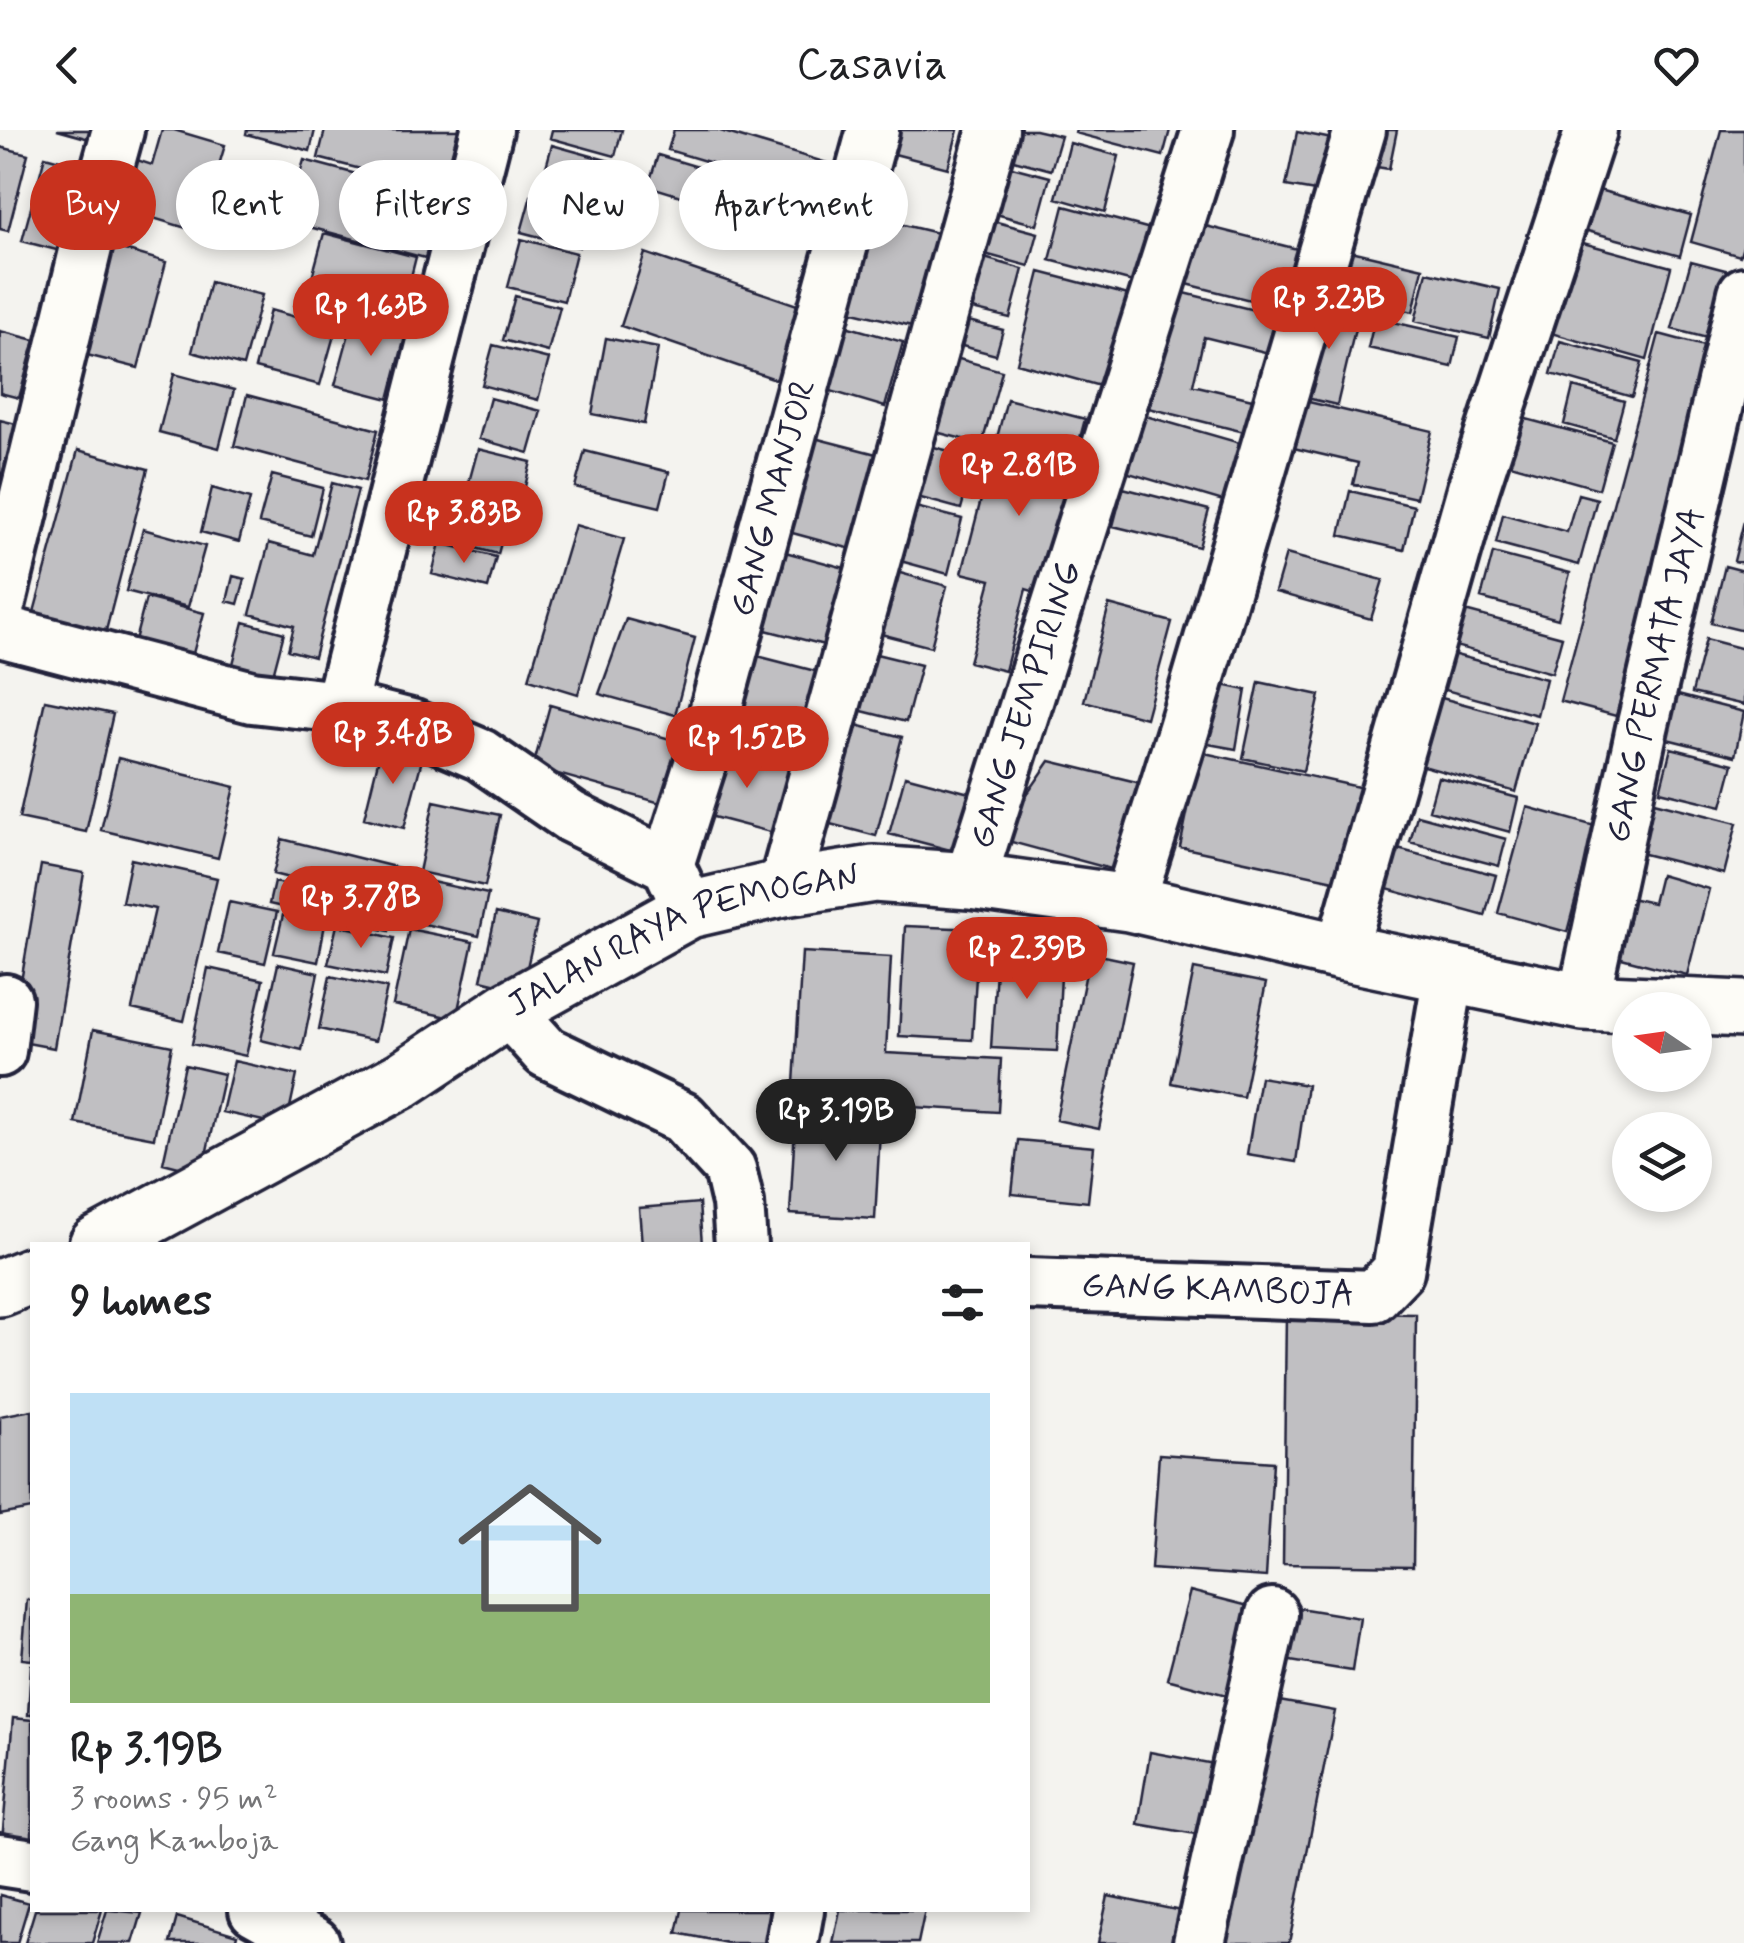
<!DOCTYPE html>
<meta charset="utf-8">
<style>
body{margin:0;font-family:Mynerve,sans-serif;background:#f6f6f6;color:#202124;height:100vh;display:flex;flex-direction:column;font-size:38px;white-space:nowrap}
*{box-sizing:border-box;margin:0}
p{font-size:32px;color:#757577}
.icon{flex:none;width:55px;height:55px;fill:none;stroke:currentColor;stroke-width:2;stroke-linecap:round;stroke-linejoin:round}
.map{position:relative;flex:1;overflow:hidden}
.drawer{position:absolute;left:30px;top:1112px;width:1000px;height:670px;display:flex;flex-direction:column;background:#fff;border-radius:0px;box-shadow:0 5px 15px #0003}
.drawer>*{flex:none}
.banner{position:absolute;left:30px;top:30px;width:1000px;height:90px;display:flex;gap:20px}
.needle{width:65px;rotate:283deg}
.fabs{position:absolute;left:1612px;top:862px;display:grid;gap:20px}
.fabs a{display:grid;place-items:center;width:100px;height:100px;border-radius:50%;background:#fff;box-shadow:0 5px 15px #0003;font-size:50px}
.price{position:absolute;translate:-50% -85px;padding:0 22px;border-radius:35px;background:#c8321e;color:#fff;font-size:32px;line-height:65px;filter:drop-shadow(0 2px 5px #0008)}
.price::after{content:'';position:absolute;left:50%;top:60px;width:30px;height:22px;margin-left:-15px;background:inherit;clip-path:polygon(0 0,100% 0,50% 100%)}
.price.active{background:#222;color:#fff}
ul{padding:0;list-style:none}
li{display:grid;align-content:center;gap:20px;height:530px;padding:0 40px}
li+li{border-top:2px solid #e0e0e0}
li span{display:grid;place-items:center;height:310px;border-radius:0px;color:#555}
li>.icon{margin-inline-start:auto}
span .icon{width:180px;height:180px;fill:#fffc;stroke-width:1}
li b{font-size:42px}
h2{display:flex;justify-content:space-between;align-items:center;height:120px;padding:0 40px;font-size:42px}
.chip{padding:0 35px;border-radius:45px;background:#fff;box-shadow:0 5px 15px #0003;font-size:35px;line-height:90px}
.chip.active{background:#c8321e;color:#fff}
header{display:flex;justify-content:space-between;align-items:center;height:130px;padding:0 40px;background:#fff;font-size:45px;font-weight:600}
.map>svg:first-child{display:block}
.building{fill:#c0bfc2;stroke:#22223b;stroke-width:2.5}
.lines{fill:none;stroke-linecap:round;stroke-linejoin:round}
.minor-casing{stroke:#22223b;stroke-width:58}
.tertiary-casing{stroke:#22223b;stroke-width:62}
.minor{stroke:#fdfcf7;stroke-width:50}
.tertiary{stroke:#fdfcf7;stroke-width:55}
.labels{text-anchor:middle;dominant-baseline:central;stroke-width:8;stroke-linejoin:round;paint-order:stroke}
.street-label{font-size:35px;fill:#22223b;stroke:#fdfcf7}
</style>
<header><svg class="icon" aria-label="back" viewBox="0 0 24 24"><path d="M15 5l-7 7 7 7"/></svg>Casavia<svg class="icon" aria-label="heart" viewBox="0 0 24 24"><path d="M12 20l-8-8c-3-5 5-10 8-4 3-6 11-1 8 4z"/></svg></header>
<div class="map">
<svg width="1744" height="1813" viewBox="0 0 1744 1813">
<rect width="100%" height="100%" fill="#f4f3ef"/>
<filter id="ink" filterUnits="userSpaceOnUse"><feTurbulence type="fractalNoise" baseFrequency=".01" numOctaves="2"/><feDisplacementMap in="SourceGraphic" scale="20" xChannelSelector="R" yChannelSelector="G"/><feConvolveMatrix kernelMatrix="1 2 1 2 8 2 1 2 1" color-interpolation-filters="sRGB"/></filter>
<g filter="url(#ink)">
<path class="building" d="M57,0H103L100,12Z
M162,0H174L225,15L199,102L107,74L122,25L152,35Z
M247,0H315L310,21L246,4Z
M325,0H458L442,60L318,28Z
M552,0H622L615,26L550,8Z
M674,0H717L844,38L834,69L668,20Z
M888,0H958L948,38L883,21Z
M1013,0H1035L1061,6L1051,40L1006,28Z
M1076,0H1170L1163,26L1075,3Z
M1364,0H1397L1389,39L1358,34Z
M1721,0H1744V113L1740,126L1691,112Z
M1297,2L1332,9L1321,62L1286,56Z
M1070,13L1119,26L1105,82L1056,68Z
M552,15L613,32L602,75L540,59Z
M0,17L28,24L8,101L0,99Z
M658,25L812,71L802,103L648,56Z
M45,26L90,38L68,123L22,111Z
M304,30L442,67L425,128L287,91Z
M1008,36L1050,47L1037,95L996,84Z
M1595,59L1691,85L1680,126L1584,100Z
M531,66L588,82L579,117L521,102Z
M1064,76L1158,101L1144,155L1050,130Z
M862,85L937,103L916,197L841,179Z
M982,88L1038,103L1029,136L974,121Z
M1190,92L1313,123L1298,182L1175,151Z
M324,103L416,127L398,198L305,173Z
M521,109L576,123L564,171L508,157Z
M1572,110L1671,137L1647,230L1547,202Z
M111,116L166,132L138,238L83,224Z
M1347,120L1423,138L1413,182L1337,165Z
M645,123L806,178L781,251L621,196Z
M981,127L1023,139L1010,188L968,178Z
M1691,131L1729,141L1711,209L1672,199Z
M1040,142L1132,166L1107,258L1017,233Z
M1427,142L1500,159L1489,208L1415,191Z
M210,152L262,165L243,236L192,222Z
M1168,159L1283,187L1273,224L1204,207L1193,255L1265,272L1256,305L1141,276Z
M515,166L560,177L548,222L503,210Z
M1320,169L1360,178L1337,275L1298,266Z
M270,180L336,198L320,255L255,238Z
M957,188L1003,200L996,225L951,213Z
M1375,188L1459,207L1452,237L1368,218Z
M353,189L406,203L389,269L335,255Z
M842,195L903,212L885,277L824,259Z
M0,201L35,210L19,268L0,263Z
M1659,204L1715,219L1616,586L1560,571Z
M606,208L658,218L644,294L592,284Z
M1560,211L1642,233L1632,267L1551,244Z
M493,215L549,229L538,270L482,255Z
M952,227L1002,241L982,314L932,301Z
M174,244L234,260L219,318L159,302Z
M1573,257L1624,271L1614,308L1564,294Z
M247,265L378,300L365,351L234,316Z
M490,268L541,281L529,323L479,309Z
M1007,269L1085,289L1039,463L1026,459L1005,541L969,532L991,450L962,443Z
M1296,269L1432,301L1416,368L1353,354L1358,333L1285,316Z
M1139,284L1240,313L1223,371L1122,341Z
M1515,286L1612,312L1599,359L1503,332Z
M0,290L16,294L0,352Z
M799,304L880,325L855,420L774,398Z
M923,314L975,328L961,379L910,365Z
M478,319L531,332L520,377L466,363Z
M78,320L148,339L102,516L30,497Z
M585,321L669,342L660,377L575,357Z
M272,345L323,358L311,406L259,393Z
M332,353L358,360L314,527L288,520L294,496L250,484L269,413L313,425Z
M212,358L250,369L239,412L201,402Z
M1123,358L1209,380L1199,417L1113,396Z
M1350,361L1414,376L1404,420L1340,405Z
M1578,364L1597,369L1579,435L1496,413L1503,384L1567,402Z
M457,368L509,383L498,424L445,410Z
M908,375L962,389L948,444L893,429Z
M1744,391V433L1734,431Z
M575,395L624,409L578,564L529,549Z
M143,399L205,416L188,477L126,461Z
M440,413L496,427L488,458L432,444Z
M774,419L852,440L832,517L754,497Z
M1493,423L1570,443L1558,489L1481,468Z
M1286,424L1383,450L1371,489L1275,462Z
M1725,436L1744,441V501L1711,493Z
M893,441L947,456L931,517L877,503Z
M233,446L245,449L238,474L227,471Z
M146,468L204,483L189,538L132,522Z
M1109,475L1172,492L1146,588L1084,571Z
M1465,481L1562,507L1552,543L1455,516Z
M626,489L695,508L675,585L599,564Z
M244,492L284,503L269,560L229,549Z
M1706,509L1744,519V575L1692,563Z
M1437,520L1546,549L1537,585L1427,555Z
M864,521L921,535L906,592L850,578Z
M742,522L819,542L805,604L730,591Z
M1208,552L1246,560L1236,619L1197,612Z
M1259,552L1320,565L1303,641L1243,628Z
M1423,563L1535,593L1516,662L1405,631Z
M1674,564L1744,582L1735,626L1663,608Z
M45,570L113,584L86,702L19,688Z
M550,575L681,612L664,674L533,637Z
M841,591L902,607L876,706L815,690Z
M382,615L423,626L404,698L364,688Z
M1671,618L1733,634L1722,676L1660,661Z
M719,619L791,636L774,703L702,684Z
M1200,622L1363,658L1343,752L1180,717Z
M118,628L235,657L218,728L101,700Z
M1050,631L1157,657L1126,743L997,708Z
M905,646L973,664L958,722L889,704Z
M1438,647L1518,668L1510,702L1429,680Z
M434,671L500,685L485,756L419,742Z
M1650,671L1737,693L1724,744L1636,722Z
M1527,677L1595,696L1567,802L1498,783Z
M1417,685L1506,709L1499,736L1410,712Z
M282,709L407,740L399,775L273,744Z
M1394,718L1496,745L1485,786L1383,758Z
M131,729L217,748L184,891L132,879L155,779L122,772Z
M41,735L84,743L54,918L11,910Z
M1660,745L1709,759L1687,845L1606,824L1621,766L1653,773Z
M418,749L488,764L479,806L410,791Z
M274,752L394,778L389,801L269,774Z
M229,772L277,782L265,833L218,823Z
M496,783L537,793L522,860L481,850Z
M283,785L325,794L318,832L274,823Z
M337,795L394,808L386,846L328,834Z
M905,796L979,799L972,910L899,906Z
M409,799L473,812L456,889L393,875Z
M802,822L891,827L886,923L1001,929L998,982L793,970Z
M997,823L1062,827L1057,921L991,918Z
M1090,823L1133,832L1099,999L1056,990Z
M278,834L318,843L302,920L261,910Z
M208,838L263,850L246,926L192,914Z
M1194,839L1266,853L1243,967L1171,953Z
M330,846L387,858L375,911L319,899Z
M93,900L172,916L154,1008L75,993Z
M234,931L297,945L286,996L222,982Z
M185,935L224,944L202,1043L163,1033Z
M1260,947L1307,955L1296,1032L1247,1024Z
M796,979L881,984L875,1089L790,1084Z
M1018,1010L1094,1017L1088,1072L1012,1064Z
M699,1073L702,1115H642L639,1078Z
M1286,1182L1416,1184L1413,1436L1283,1434Z
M32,1280V1379L0,1385V1286Z
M1159,1324L1273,1332L1266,1447L1151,1439Z
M1190,1461L1268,1481L1245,1570L1167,1549Z
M27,1470H32V1530L22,1529Z
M1287,1476L1360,1488L1352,1541L1278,1529Z
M31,1535H32V1585H28Z
M1268,1569L1335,1581L1289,1813H1220Z
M13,1588L32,1590V1725L1,1722Z
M1150,1622L1225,1636L1213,1707L1138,1694Z
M0,1765L29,1773L17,1813H0Z
M1108,1766L1186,1782L1180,1813H1098Z
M35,1780H102L92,1813H25Z
M107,1780L142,1783L133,1813H97Z
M682,1780H782L775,1813H727L677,1803Z
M840,1780H925L918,1813H833Z
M177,1787L237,1805L235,1813H170Z"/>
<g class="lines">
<g class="minor-casing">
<g id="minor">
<path d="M0,472L90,101L118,0"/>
<path d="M0,501L252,567L340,577L411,595L481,625L571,687L668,735L689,780"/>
<path d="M340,577L487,0"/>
<path id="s1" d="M668,735L705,619L873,0"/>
<path id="s2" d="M970,751L1208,0"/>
<path d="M784,758L993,0"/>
<path d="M1129,773L1184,598L1360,0"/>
<path d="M1341,822L1473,359L1591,0"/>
<path id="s3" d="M1583,872L1642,598L1744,163"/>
<path d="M508,880L546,922L683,988L730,1039L738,1073L741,1115"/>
<path d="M0,921L6,870"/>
<path id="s4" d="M1028,1154L1374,1166L1398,1141L1449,844"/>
<path d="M0,1730L32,1735"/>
<path d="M255,1780L314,1813"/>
<path d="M792,1813L798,1780"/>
<path d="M1199,1813L1272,1484"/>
</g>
</g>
<g class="tertiary-casing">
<g id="tertiary">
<path id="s5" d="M97,1115L402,950L508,880L689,780L784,758L874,744L970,751L1129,773L1341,822L1583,872L1744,879"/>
<path d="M0,1158L32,1145"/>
</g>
</g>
<use href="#minor" class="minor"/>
<use href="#tertiary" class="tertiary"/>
</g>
</g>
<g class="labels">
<g class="street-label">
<text stroke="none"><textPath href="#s1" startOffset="382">GANG MANJOR</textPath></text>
<text stroke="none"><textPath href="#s3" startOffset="335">GANG PERMATA JAYA</textPath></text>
<text stroke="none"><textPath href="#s2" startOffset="185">GANG JEMPIRING</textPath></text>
<text stroke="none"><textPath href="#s5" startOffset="665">JALAN RAYA PEMOGAN</textPath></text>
<text stroke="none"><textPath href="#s4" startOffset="190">GANG KAMBOJA</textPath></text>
</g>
</g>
</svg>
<div class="fabs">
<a><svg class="needle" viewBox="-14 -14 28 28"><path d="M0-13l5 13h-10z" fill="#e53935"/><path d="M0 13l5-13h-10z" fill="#757577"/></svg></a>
<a><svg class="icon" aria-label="layers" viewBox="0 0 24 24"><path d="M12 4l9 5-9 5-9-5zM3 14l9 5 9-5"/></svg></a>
</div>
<b class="price" style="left:1329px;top:222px">Rp 3.23B</b>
<b class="price" style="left:371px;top:229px">Rp 1.63B</b>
<b class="price" style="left:1019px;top:389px">Rp 2.81B</b>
<b class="price" style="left:464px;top:436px">Rp 3.83B</b>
<b class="price" style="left:393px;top:657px">Rp 3.48B</b>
<b class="price" style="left:747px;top:661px">Rp 1.52B</b>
<b class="price" style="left:361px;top:821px">Rp 3.78B</b>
<b class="price" style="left:1027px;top:872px">Rp 2.39B</b>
<b class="price active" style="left:836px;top:1034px">Rp 3.19B</b>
<div class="banner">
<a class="chip active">Buy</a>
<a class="chip">Rent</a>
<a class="chip">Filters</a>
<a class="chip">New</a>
<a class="chip">Apartment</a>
</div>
<section class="drawer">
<h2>9 homes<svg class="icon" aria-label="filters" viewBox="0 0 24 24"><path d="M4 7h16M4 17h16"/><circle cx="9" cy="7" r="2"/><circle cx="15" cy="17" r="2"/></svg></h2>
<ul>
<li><span style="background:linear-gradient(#bfe0f5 65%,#8fb573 0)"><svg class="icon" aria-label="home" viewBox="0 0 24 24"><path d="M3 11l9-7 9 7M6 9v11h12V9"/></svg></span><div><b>Rp 3.19B</b><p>3 rooms · 95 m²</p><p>Gang Kamboja</p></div></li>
</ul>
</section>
</div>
